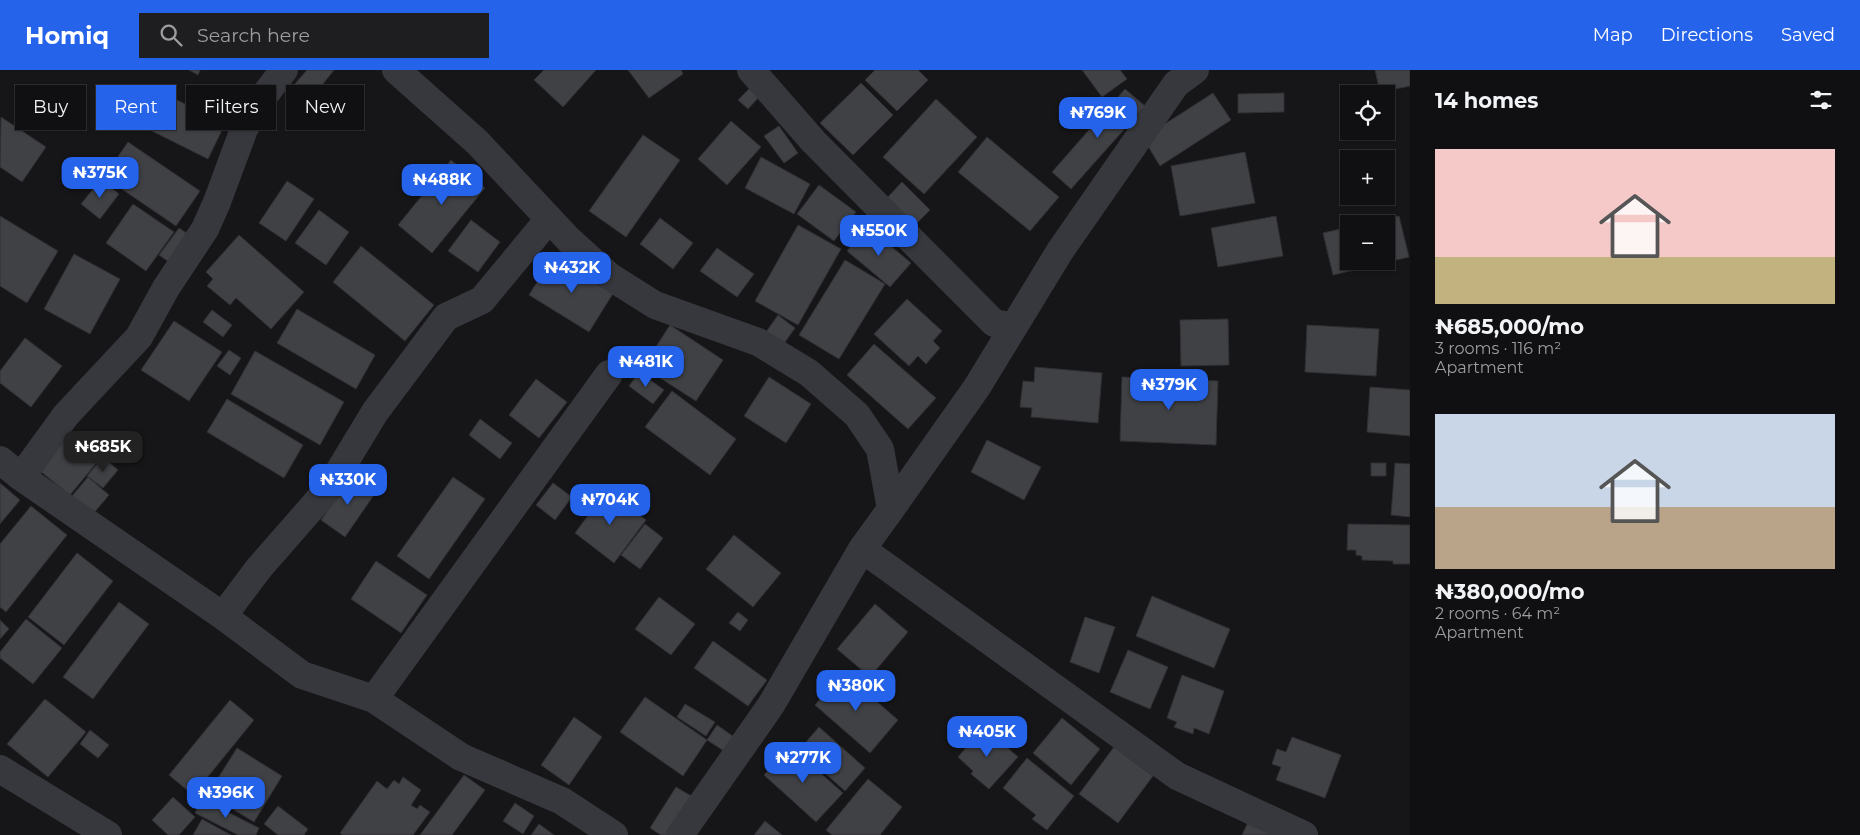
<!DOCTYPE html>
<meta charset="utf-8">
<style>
body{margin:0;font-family:Montserrat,sans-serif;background:#1e1e20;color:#f1f3f6;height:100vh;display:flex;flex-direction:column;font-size:19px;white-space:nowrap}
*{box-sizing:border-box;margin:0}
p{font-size:16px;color:#9c9d9f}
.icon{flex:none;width:28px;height:28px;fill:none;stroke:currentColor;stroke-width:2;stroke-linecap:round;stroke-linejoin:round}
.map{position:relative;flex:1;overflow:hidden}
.panel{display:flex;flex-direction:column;background:#101012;width:450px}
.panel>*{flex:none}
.top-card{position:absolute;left:15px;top:15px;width:475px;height:45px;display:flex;gap:10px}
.fabs{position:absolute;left:1340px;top:15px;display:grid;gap:10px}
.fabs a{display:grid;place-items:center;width:55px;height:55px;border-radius:0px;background:#101012;box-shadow:0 1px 4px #0004,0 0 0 1px #303032;font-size:25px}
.price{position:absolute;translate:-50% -42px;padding:0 11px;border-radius:10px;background:#2563eb;color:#fff;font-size:16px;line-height:32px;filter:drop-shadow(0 1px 2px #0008)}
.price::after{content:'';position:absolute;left:50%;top:30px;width:15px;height:11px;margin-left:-8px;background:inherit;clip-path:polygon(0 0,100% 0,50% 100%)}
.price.active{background:#222;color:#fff}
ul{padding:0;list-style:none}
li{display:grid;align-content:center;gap:10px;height:265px;padding:0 25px}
li span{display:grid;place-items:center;height:155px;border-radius:0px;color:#555}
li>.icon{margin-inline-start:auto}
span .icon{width:90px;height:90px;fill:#fffc;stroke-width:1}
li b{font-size:21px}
h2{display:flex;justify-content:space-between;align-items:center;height:60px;padding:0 25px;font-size:21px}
.pill{padding:0 18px;border-radius:0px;background:#101012;box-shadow:0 1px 4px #0004,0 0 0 1px #303032;font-size:18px;line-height:45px}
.pill.active{background:#2563eb;color:#fff}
header{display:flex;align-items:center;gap:30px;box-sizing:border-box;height:70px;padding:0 25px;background:#2563eb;color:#fff}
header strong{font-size:24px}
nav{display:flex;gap:28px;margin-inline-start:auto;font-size:18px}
.search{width:350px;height:45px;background:#1e1e20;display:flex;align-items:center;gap:12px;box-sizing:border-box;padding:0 18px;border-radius:0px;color:#9c9d9f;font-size:19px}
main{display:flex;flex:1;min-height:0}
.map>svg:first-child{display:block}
.building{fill:#404145;stroke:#303034}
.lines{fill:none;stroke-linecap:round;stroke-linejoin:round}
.minor{stroke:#37383d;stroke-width:28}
</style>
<header>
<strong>Homiq</strong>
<div class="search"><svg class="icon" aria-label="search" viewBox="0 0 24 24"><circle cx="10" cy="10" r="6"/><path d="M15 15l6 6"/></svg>Search here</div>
<nav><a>Map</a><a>Directions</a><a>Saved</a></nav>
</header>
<main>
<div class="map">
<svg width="1410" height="765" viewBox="0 0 1410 765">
<rect width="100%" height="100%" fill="#161618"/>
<path class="building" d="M189,0H200L198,5Z
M307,0H334L311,29L294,15Z
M544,0H596L563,37L534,10Z
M628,0H681L683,4L649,28Z
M875,0H918L928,10L897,41L865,10Z
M1082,0H1120L1127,9L1102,27Z
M1375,0H1410V16L1380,22Z
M861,13L893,45L853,85L820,53Z
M750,18L759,27L748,39L738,30Z
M155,19L225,54L208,89L138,54Z
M1125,19L1145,36L1071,119L1052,102Z
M1213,23L1231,50L1160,96L1143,68Z
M1284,23V42L1238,43V24Z
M936,29L977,67L924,124L883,87Z
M1,47L46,77L22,112L0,97Z
M731,51L761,77L727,115L698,89Z
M779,56L798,83L784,93L764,66Z
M643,65L680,90L626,167L589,141Z
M987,67L1059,127L1030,161L958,102Z
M128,72L200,121L176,156L104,107Z
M1245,82L1255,133L1180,146L1171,96Z
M761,87L810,114L794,144L745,118Z
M451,90L485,118L432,183L398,155Z
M101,109L119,124L100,149L81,134Z
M287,111L314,129L286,171L259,153Z
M902,112L930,140L914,156L886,129Z
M819,115L856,142L834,171L797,144Z
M133,134L174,162L146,201L106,173Z
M319,140L349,162L326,195L295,173Z
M0,146L58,181L27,233L0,216Z
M1276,146L1283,186L1218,197L1211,158Z
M1399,146L1409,187L1333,205L1323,163L1349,157V191H1386V154H1364Z
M660,148L693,173L673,199L640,174Z
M471,150L500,172L478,202L448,181Z
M798,155L841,179L798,255L755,231Z
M867,156L911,193L890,217L847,181Z
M179,158L191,166L172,194L159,185Z
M239,165L304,222L271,259L236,228L230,235L207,216L213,209L206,202Z
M361,176L434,235L405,271L333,212Z
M717,178L754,204L737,227L700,201Z
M74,184L120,209L90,264L44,239Z
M554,185L614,222L589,262L529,225Z
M845,190L885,214L839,289L799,265Z
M907,229L942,261L933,271L940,278L926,294L918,286L909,296L874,264Z
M297,239L375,285L356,319L277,273Z
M212,240L232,255L223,267L203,252Z
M778,245L795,258L783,275L766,262Z
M1228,249L1229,295L1181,296L1180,250Z
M174,251L222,282L189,331L141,300Z
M670,255L723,290L696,331L643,297Z
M1307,255L1379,259L1376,306L1305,302Z
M25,268L62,296L31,337L0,313V301Z
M874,274L936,328L908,359L847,305Z
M229,280L241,288L230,305L217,296Z
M255,281L344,332L320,375L231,324Z
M1035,297L1102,303L1098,353L1031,347L1032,338L1020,337L1023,311L1034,312Z
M639,302L664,320L653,334L629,316Z
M769,307L811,334L786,373L744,346Z
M1122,307L1218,311L1216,375L1120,371Z
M536,309L567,332L539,368L509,345Z
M1370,317L1410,320V366L1367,362Z
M672,321L736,369L710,405L645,357Z
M227,329L303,375L284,408L207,362Z
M480,349L512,373L500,389L469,365Z
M67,367L98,391L70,425L40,401Z
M987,370L1041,397L1024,430L971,402Z
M103,387L118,400L103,418L87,406Z
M1371,393H1386V406H1371Z
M1395,393L1410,394V447L1391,445Z
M352,406L376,422L345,467L321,450Z
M88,407L109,425L93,444L72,426Z
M453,407L485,429L429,509L397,486Z
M0,413L20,430L0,454Z
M553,413L572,427L555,450L536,435Z
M607,420L646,450L614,493L575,463Z
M31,436L67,465L6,542L0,537V474Z
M645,454L663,468L640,499L621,485Z
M1348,454L1410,455V494H1393V491L1362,490V486L1356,485V480H1347Z
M734,465L781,503L753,537L706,499Z
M77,483L113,511L64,575L28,547Z
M376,491L427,525L401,563L351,529Z
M1152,526L1230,559L1214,598L1136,566Z
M659,527L695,554L671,585L635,559Z
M119,532L149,554L93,629L63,607Z
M875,534L908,562L870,607L837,579Z
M738,542L748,550L740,561L729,553Z
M1085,547L1115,557L1099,603L1070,592Z
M26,549L62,578L33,614L0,588V582Z
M0,550L9,559L0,569Z
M713,571L767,610L748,636L694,598Z
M1128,580L1168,597L1150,639L1110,622Z
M843,602L898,650L870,683L815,635Z
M1182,605L1224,621L1209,664L1194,658L1193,664L1174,657L1177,652L1167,648Z
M645,627L707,670L683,706L620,662Z
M45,629L86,662L48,707L7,674Z
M230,630L254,650L193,725L169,705Z
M685,634L715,652L706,666L677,647Z
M574,647L602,667L569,715L541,695Z
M1062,648L1100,679L1071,715L1033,683Z
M717,655L737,669L727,683L707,670Z
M819,657L865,698L845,721L799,680Z
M984,657L1018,687L989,719L971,704L973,701L958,687Z
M90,660L109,675L98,688L80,674Z
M1292,667L1341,685L1325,728L1276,710L1281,697L1272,694L1277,679L1286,682Z
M790,676L843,723L816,752L764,705Z
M1114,677L1153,706L1118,753L1079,724Z
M237,678L282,706L254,752L208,724Z
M1027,688L1074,726L1047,760L1032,749L1036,745L1003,718Z
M464,705L485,720L452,765H420Z
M403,707L421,720L411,735L417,739L420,735L430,742L413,765H343L340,763L377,711L387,719L394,710L399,714Z
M868,709L902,737L880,765H832L826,760Z
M676,717L698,730L676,765H661L650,758Z
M173,727L195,747L179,765H168L152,750Z
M202,729L259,758L256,765H238L195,743Z
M515,733L534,746L523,764L503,751Z
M278,736L308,759L304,765H278L264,754Z
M202,749L231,765H193Z
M1249,750L1277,765H1242Z
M765,751L782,765H754Z
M539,754L554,765H531Z"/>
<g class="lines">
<path class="minor" d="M396,0L477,72L569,170L609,206L655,235L758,272L809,303L857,345L880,379L891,439L862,479L771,635L680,765
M751,0L814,72L994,253L1013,257
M549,149L482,230L446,247L375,342L329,418L259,498L223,546L302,605L374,629L461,687L562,731L614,765
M0,390L21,407L223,546
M21,407L66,345L139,267L166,218L205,159L217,132L244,59L260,31L284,0
M891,439L977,317L1060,181L1176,14L1195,0
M862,479L1177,706L1304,765
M374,629L609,304
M0,699L108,765"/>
</g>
</svg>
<div class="fabs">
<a><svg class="icon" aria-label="locate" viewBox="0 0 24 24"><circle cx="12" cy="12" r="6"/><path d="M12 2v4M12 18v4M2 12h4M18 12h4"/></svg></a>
<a>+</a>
<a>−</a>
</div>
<b class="price" style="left:1098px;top:69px">₦769K</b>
<b class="price" style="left:100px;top:129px">₦375K</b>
<b class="price" style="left:442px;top:136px">₦488K</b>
<b class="price" style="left:879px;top:187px">₦550K</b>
<b class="price" style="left:572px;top:224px">₦432K</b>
<b class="price" style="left:646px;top:318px">₦481K</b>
<b class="price" style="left:1169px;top:341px">₦379K</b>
<b class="price active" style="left:103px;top:403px">₦685K</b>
<b class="price" style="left:348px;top:436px">₦330K</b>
<b class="price" style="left:610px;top:456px">₦704K</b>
<b class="price" style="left:856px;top:642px">₦380K</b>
<b class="price" style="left:987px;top:688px">₦405K</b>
<b class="price" style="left:803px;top:714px">₦277K</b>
<b class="price" style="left:226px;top:749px">₦396K</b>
<div class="top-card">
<a class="pill">Buy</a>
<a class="pill active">Rent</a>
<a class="pill">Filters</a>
<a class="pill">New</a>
</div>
</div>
<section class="panel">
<h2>14 homes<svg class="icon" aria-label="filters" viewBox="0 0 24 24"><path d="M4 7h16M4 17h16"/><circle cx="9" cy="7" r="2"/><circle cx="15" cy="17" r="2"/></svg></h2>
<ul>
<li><span style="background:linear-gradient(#f6c9c9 70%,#c2b280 0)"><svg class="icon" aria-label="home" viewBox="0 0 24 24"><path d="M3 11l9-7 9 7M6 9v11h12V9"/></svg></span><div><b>₦685,000/mo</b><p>3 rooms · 116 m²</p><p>Apartment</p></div></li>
<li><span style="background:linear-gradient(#c9d6e8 60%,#b9a48a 0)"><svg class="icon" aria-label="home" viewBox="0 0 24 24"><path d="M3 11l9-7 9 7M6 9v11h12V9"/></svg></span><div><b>₦380,000/mo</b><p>2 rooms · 64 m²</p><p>Apartment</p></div></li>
</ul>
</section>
</main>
